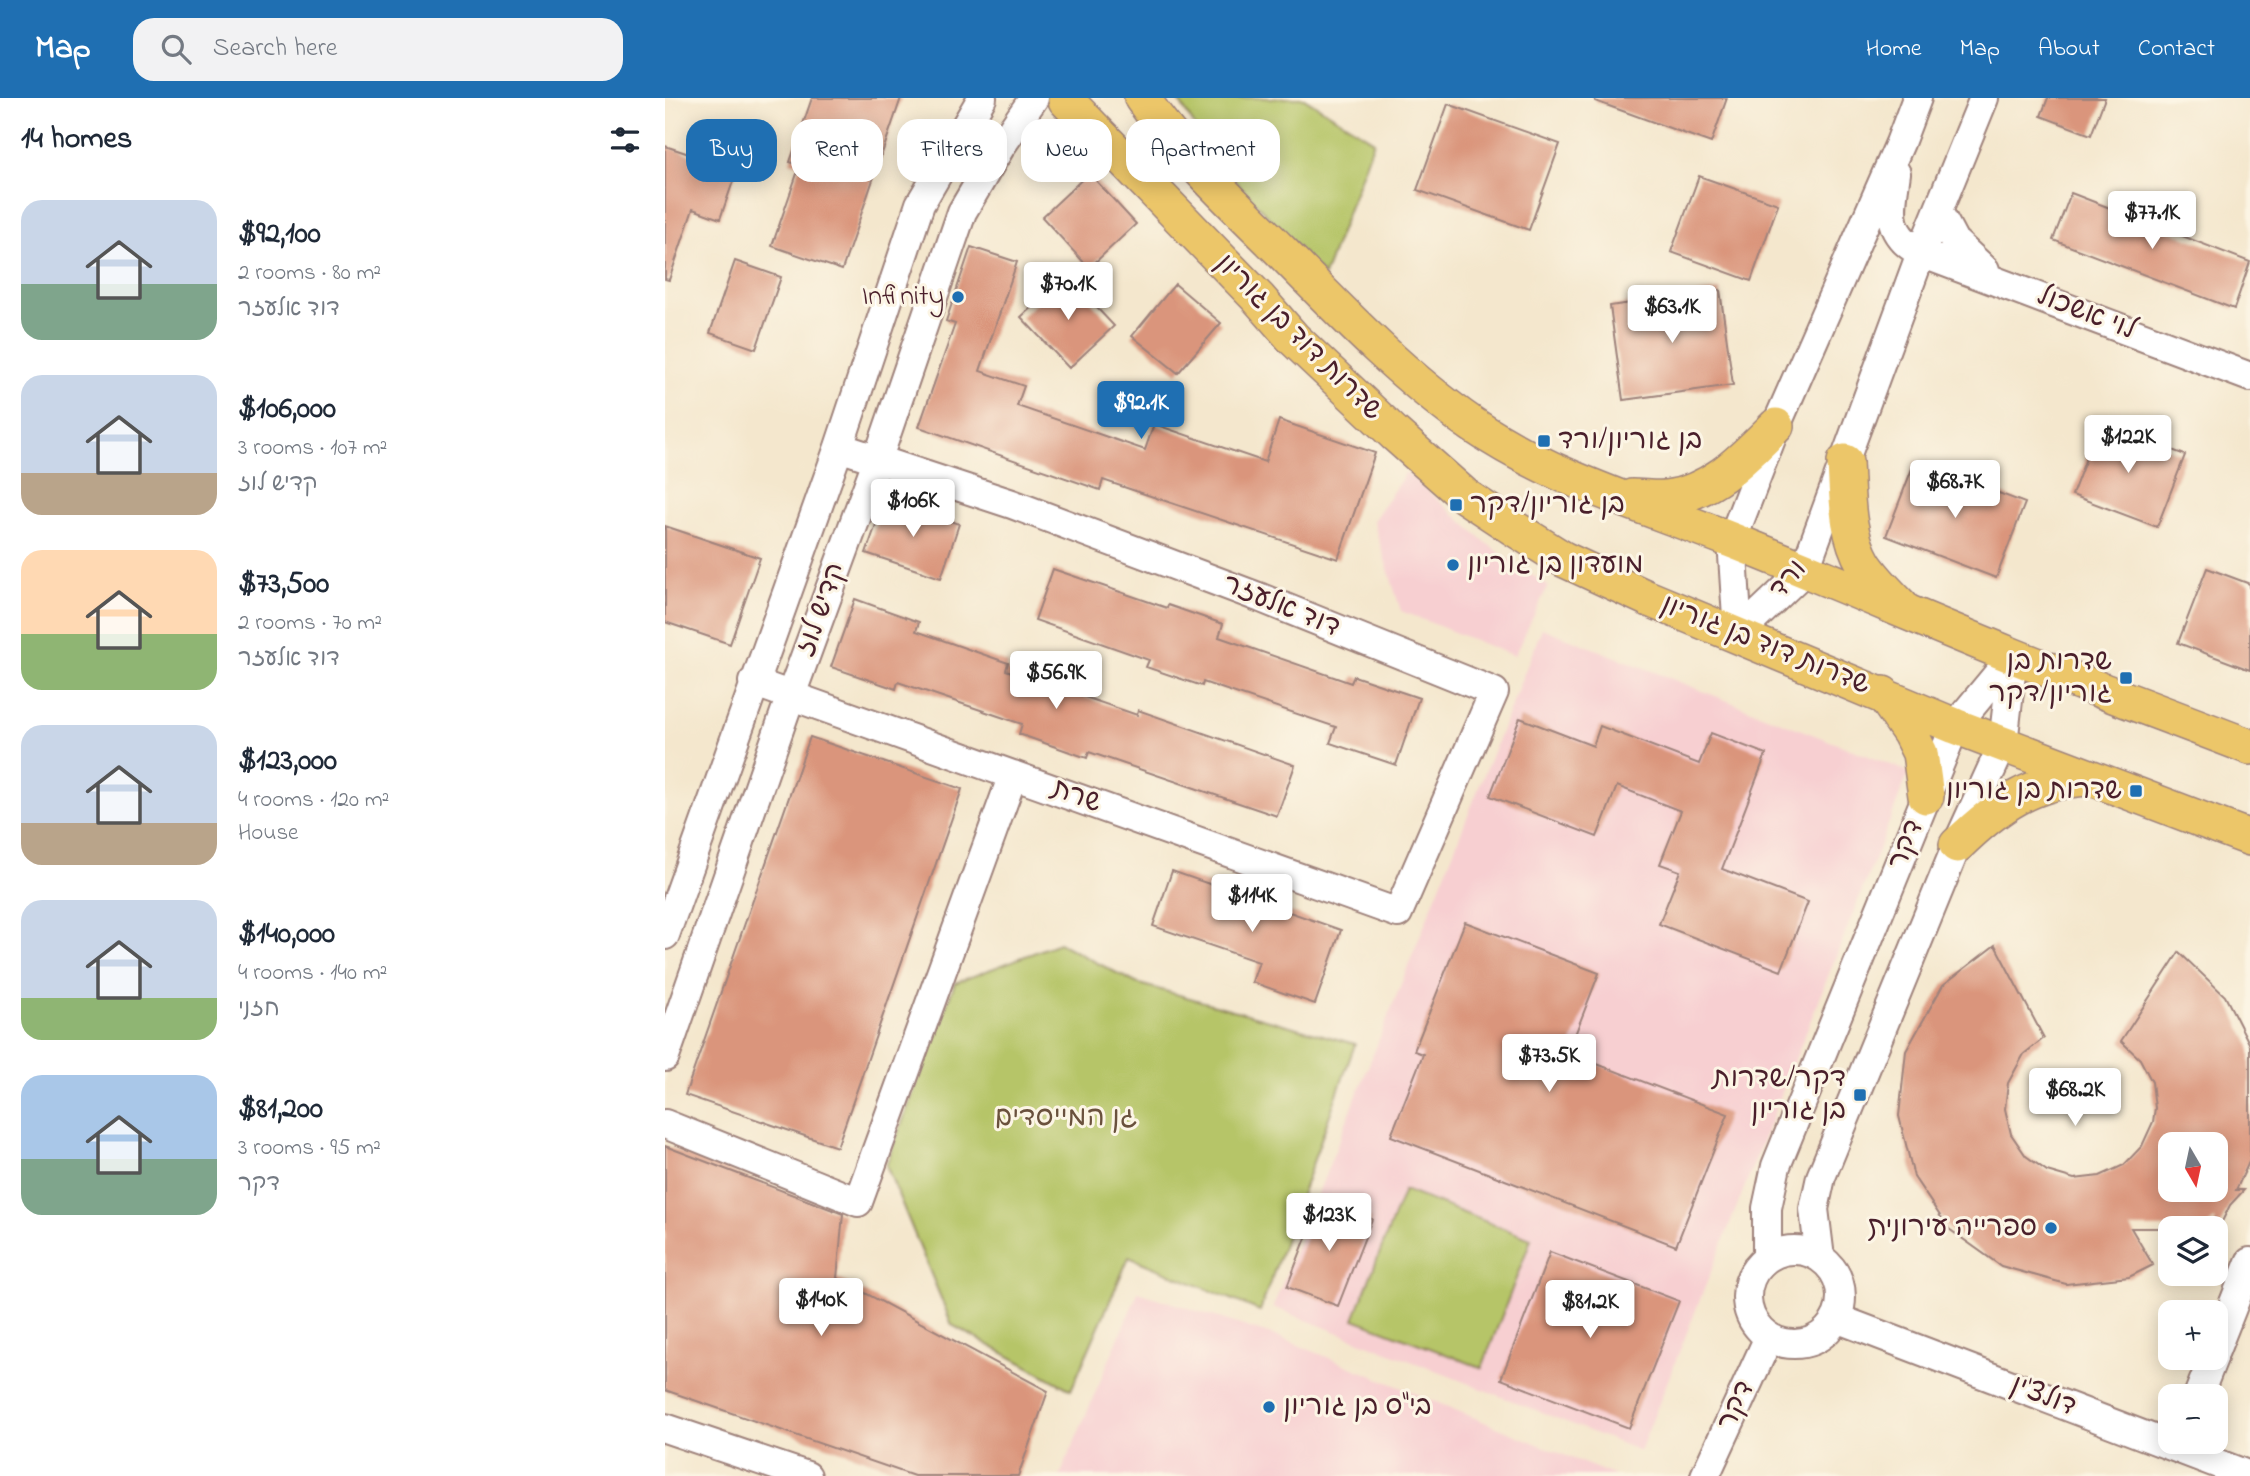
<!DOCTYPE html>
<meta charset="utf-8">
<style>
body{margin:0;font-family:"Indie Flower","Playpen Sans Hebrew",sans-serif;background:#f2f2f3;color:#1f2937;height:100vh;display:flex;flex-direction:column;font-size:26px;white-space:nowrap}
*{box-sizing:border-box;margin:0}
p{font-size:23px;color:#747a83}
.icon{flex:none;width:38px;height:38px;fill:none;stroke:currentColor;stroke-width:2;stroke-linecap:round;stroke-linejoin:round}
.map{position:relative;flex:1;overflow:hidden}
.side{display:flex;flex-direction:column;background:#fff;width:665px}
.side>*{flex:none}
.guide{position:absolute;left:21px;top:21px;width:665px;height:63px;display:flex;gap:14px}
.needle{width:46px;rotate:171deg}
.tools{position:absolute;left:1493px;top:1034px;display:grid;gap:14px}
.tools a{display:grid;place-items:center;width:70px;height:70px;border-radius:14px;background:#fff;box-shadow:0 4px 18px #0003;font-size:35px}
.price{position:absolute;translate:-50% -60px;padding:0 16px;border-radius:7px;background:#fff;color:#222;font-size:23px;line-height:46px;filter:drop-shadow(0 2px 4px #0008)}
.price::after{content:'';position:absolute;left:50%;top:42px;width:21px;height:16px;margin-left:-10px;background:inherit;clip-path:polygon(0 0,100% 0,50% 100%)}
.price.current{background:#1f6fb2;color:#fff}
ul{padding:0;list-style:none}
li{display:flex;align-items:center;gap:21px;height:175px;padding:0 21px}
li span{display:grid;place-items:center;flex:none;width:196px;height:140px;border-radius:21px;color:#555}
li>.icon{margin-inline-start:auto}
span .icon{width:84px;height:84px;fill:#fffc;stroke-width:1}
li b{font-size:30px}
h2{display:flex;justify-content:space-between;align-items:center;height:84px;padding:0 21px;font-size:30px}
.chip{padding:0 24px;border-radius:21px;background:#fff;box-shadow:0 4px 18px #0003;font-size:24px;line-height:63px}
.chip.current{background:#1f6fb2;color:#fff}
header{display:flex;align-items:center;gap:42px;box-sizing:border-box;height:98px;padding:0 35px;background:#1f6fb2;color:#fff}
header strong{font-size:33px}
nav{display:flex;gap:38px;margin-inline-start:auto;font-size:24px}
.search{width:490px;height:63px;background:#f2f2f3;display:flex;align-items:center;gap:18px;box-sizing:border-box;padding:0 24px;border-radius:21px;color:#747a83;font-size:26px}
main{display:flex;flex:1;min-height:0}
.map>svg:first-child{display:block}
.built{fill:#f7cfd1}
.green{fill:#b6c568;stroke:#80724a;stroke-width:2}
.building{fill:#da957b;fill-rule:evenodd}
.lines{fill:none;stroke-linecap:round;stroke-linejoin:round}
.minor-casing{stroke:#9f837c;stroke-width:32}
.major-casing{stroke:#9f837c;stroke-width:38}
.minor{stroke:#fff;stroke-width:28}
.major{stroke:#ecc669;stroke-width:35}
.poi-dot{fill:#1f6fb2;stroke:#fcf5e5;stroke-width:2.5}
.labels{text-anchor:middle;dominant-baseline:central;stroke-width:6;stroke-linejoin:round;paint-order:stroke}
.poi-label{font-size:28px;fill:#4a1f2b;stroke:#fcf5e5;text-anchor:end}
.street-label{font-size:28px;fill:#4a1f2b;stroke:#fcf5e5}
.park-label{font-size:28px;fill:#6a513d;stroke:#fcf5e5}
</style>
<header>
<strong>Map</strong>
<div class="search"><svg class="icon" aria-label="search" viewBox="0 0 24 24"><circle cx="10" cy="10" r="6"/><path d="M15 15l6 6"/></svg>Search here</div>
<nav><a>Home</a><a>Map</a><a>About</a><a>Contact</a></nav>
</header>
<main>
<section class="side">
<h2>14 homes<svg class="icon" aria-label="filters" viewBox="0 0 24 24"><path d="M4 7h16M4 17h16"/><circle cx="9" cy="7" r="2"/><circle cx="15" cy="17" r="2"/></svg></h2>
<ul>
<li><span style="background:linear-gradient(#c9d6e8 60%,#7fa58c 0)"><svg class="icon" aria-label="home" viewBox="0 0 24 24"><path d="M3 11l9-7 9 7M6 9v11h12V9"/></svg></span><div><b>$92,100</b><p>2 rooms · 80 m²</p><p>דוד אלעזר</p></div></li>
<li><span style="background:linear-gradient(#c9d6e8 70%,#b9a48a 0)"><svg class="icon" aria-label="home" viewBox="0 0 24 24"><path d="M3 11l9-7 9 7M6 9v11h12V9"/></svg></span><div><b>$106,000</b><p>3 rooms · 107 m²</p><p>קדיש לוז</p></div></li>
<li><span style="background:linear-gradient(#ffd9b3 60%,#8fb573 0)"><svg class="icon" aria-label="home" viewBox="0 0 24 24"><path d="M3 11l9-7 9 7M6 9v11h12V9"/></svg></span><div><b>$73,500</b><p>2 rooms · 70 m²</p><p>דוד אלעזר</p></div></li>
<li><span style="background:linear-gradient(#c9d6e8 70%,#b9a48a 0)"><svg class="icon" aria-label="home" viewBox="0 0 24 24"><path d="M3 11l9-7 9 7M6 9v11h12V9"/></svg></span><div><b>$123,000</b><p>4 rooms · 120 m²</p><p>House</p></div></li>
<li><span style="background:linear-gradient(#c9d6e8 70%,#8fb573 0)"><svg class="icon" aria-label="home" viewBox="0 0 24 24"><path d="M3 11l9-7 9 7M6 9v11h12V9"/></svg></span><div><b>$140,000</b><p>4 rooms · 140 m²</p><p>חזני</p></div></li>
<li><span style="background:linear-gradient(#a9c7e8 60%,#7fa58c 0)"><svg class="icon" aria-label="home" viewBox="0 0 24 24"><path d="M3 11l9-7 9 7M6 9v11h12V9"/></svg></span><div><b>$81,200</b><p>3 rooms · 95 m²</p><p>דקר</p></div></li>
</ul>
</section>
<div class="map">
<svg width="1585" height="1378" viewBox="0 0 1585 1378">
<rect width="100%" height="100%" fill="#fcf5e5"/>
<filter id="ink" filterUnits="userSpaceOnUse"><feTurbulence type="fractalNoise" baseFrequency=".0143" numOctaves="2"/><feDisplacementMap in="SourceGraphic" scale="14" xChannelSelector="R" yChannelSelector="G"/><feConvolveMatrix kernelMatrix="1 2 1 2 8 2 1 2 1" color-interpolation-filters="sRGB"/></filter>
<filter id="wash" filterUnits="userSpaceOnUse"><feTurbulence type="fractalNoise" baseFrequency=".00686" numOctaves="4" result="noise"/><feDisplacementMap in="SourceGraphic" scale="28" xChannelSelector="R" yChannelSelector="G"/><feGaussianBlur stdDeviation="1.57" result="paint"/><feColorMatrix in="noise" values="0 0 0 0 0 0 0 0 0 0 0 0 0 0 0 0 0 1.4 0 .05"/><feComposite in="paint" operator="in"/></filter>
<g filter="url(#wash)">
<rect width="100%" height="100%" fill="#f4e7cd"/>
<path class="built" d="M741,374L824,447L883,488L849,558L736,513L708,423Z
M877,530L1244,674L975,1353L608,1209Z
M473,1194L616,1240L950,1378H395Z"/>
<path class="green" d="M512,0H639L709,43L659,178L554,66Z
M394,845L471,885L690,946L595,1213L464,1159L406,1292L287,1227L221,1067L290,885Z
M739,1092L866,1141L817,1270L689,1221Z"/>
<g id="blocks">
<path class="building" d="M147,0H236L177,172L107,148L135,67L125,64Z
M930,0H1062L1046,45L930,3Z
M1383,0H1440L1426,37L1376,18Z
M783,6L895,46L864,132L752,92Z
M0,48L72,72L55,121L28,111L4,182L0,181Z
M424,75L471,126L424,170L377,119Z
M1034,78L1113,106L1086,183L1006,154Z
M1406,95L1585,164L1569,211L1388,142Z
M306,149L352,164L315,273L359,288L352,308L480,352L489,326L600,364L614,322L710,355L673,461L438,382L435,392L254,329L290,226L281,223Z
M70,163L116,179L91,251L45,235Z
M401,177L449,228L404,270L356,219Z
M510,186L556,225L513,275L467,238Z
M1055,192L1068,287L958,302L945,208Z
M1435,324L1520,357L1492,429L1407,397Z
M1250,363L1360,405L1331,480L1221,438Z
M220,401L294,426L276,480L201,455Z
M0,428L95,460L65,546L0,524Z
M1542,470L1585,486V572L1513,545Z
M388,471L502,510L503,507L558,526L554,539L686,585L689,578L754,600L731,667L665,645L671,629L538,584L537,588L481,569L484,562L370,522Z
M190,501L254,524L251,533L343,565L341,572L472,617L473,612L630,667L612,718L424,654L422,660L354,636L357,626L233,584L231,591L166,569Z
M855,620L928,648L935,628L1034,666L1046,635L1101,656L1057,771L1143,804L1116,873L994,826L1015,773L995,766L1016,713L952,688L932,739L825,698Z
M145,639L297,691L172,1049L20,997Z
M507,773L676,832L650,906L587,884L594,864L488,828Z
M800,824L934,875L903,955L1063,1016L1011,1148L726,1038L758,956L749,953Z
M1330,847L1379,940L1359,956L1343,985L1340,1011L1346,1036L1361,1058L1382,1073L1409,1081L1435,1078L1459,1067L1477,1048L1488,1024L1490,1010L1487,984L1475,961L1456,943L1514,854L1560,898L1585,947V1062L1571,1092H1579L1565,1107L1550,1138V1121L1542,1130H1466L1488,1167L1464,1179L1401,1186L1336,1168L1284,1131L1249,1079L1234,1018L1241,953L1278,887ZM1505,1046H1550V1092H1505Z
M0,1048L178,1116L172,1180L383,1293L353,1378H249L0,1292Z
M656,1101L707,1121L673,1208L622,1189Z
M885,1154L1014,1203L964,1330L836,1281Z"/>
</g>
</g>
<g filter="url(#ink)">
<use href="#blocks" fill-opacity="0" stroke="#9f837c" stroke-width="2"/>
<g class="lines">
<g class="minor-casing">
<path id="minor" d="M1231,75C1226,112 1219,135 1256,155L1585,279
M1273,113L1289,143L1320,172
M1073,536L1139,473L1256,155L1319,0
M1073,536L1067,442L1111,328L1235,45L1252,0
M88,584L733,815L829,594L596,500L347,406L174,349
M0,837L174,349L255,106L317,0
M0,959L126,597L212,363L297,114L336,48L369,0
M0,1026L193,1104L348,677
M1082 1199a47 47 0 1 1 94 0a47 47 0 1 1-94 0Z
M1102,1160V1110L1111,1068L1290,628L1348,558
M1155,1160L1149,1111L1156,1079L1292,747L1338,646L1348,558
M1171,1220L1585,1378
M1550,1253L1585,1164
M1533,1298L1548,1260
M0,1330L142,1378
M1040,1378L1104,1239"/>
</g>
<g class="major-casing">
<path id="major" d="M477,0C515,56 566,103 614,151C674,212 738,279 808,327C887,381 979,407 1066,442C1160,479 1252,519 1346,557C1425,589 1505,618 1585,649
M401,2L594,201L628,240L730,336L800,398L847,429L898,461L982,500L1290,628L1585,740
M1180,364C1182,399 1181,435 1199,466C1209,481 1223,495 1236,508
M967,399C978,399 990,401 1001,400C1047,395 1080,359 1111,328
M1218,596L1245,635L1255,655L1261,698
M1292,747C1333,707 1368,682 1426,680"/>
</g>
<use href="#minor" class="minor"/>
<use href="#major" class="major"/>
</g>
</g>
<g class="poi-dot">
<circle cx="293" cy="199" r="7"/>
<rect x="872" y="336" width="14" height="14" rx="3.5"/>
<rect x="784" y="400" width="14" height="14" rx="3.5"/>
<circle cx="788" cy="467" r="7"/>
<rect x="1454" y="573" width="14" height="14" rx="3.5"/>
<rect x="1464" y="686" width="14" height="14" rx="3.5"/>
<rect x="1188" y="990" width="14" height="14" rx="3.5"/>
<circle cx="1386" cy="1130" r="7"/>
<circle cx="604" cy="1309" r="7"/>
</g>
<g class="labels">
<g class="poi-label">
<text x="279" y="199">Infinity</text>
<text x="893" y="343" text-anchor="start">בן גוריון/ורד</text>
<text x="805" y="407" text-anchor="start">בן גוריון/דקר</text>
<text x="802" y="467" text-anchor="start">מועדון בן גוריון</text>
<text x="1447" y="564">שדרות בן<tspan x="1447" dy="32">גוריון/דקר</tspan></text>
<text x="1457" y="693">שדרות בן גוריון</text>
<text x="1181" y="981">דקר/שדרות<tspan x="1181" dy="32">בן גוריון</tspan></text>
<text x="1372" y="1130">ספרייה עירונית</text>
<text x="618" y="1309" text-anchor="start">בי"ס בן גוריון</text>
</g>
<g class="street-label">
<text transform="translate(1421 216) rotate(21)">לוי אשכול</text>
<text transform="translate(633 240) rotate(45)">שדרות דוד בן גוריון</text>
<text transform="translate(1124 482) rotate(-50)">ורד</text>
<text transform="translate(616 509) rotate(22)">דוד אלעזר</text>
<text transform="translate(157 512) rotate(-70)">קדיש לוז</text>
<text transform="translate(1100 548) rotate(22)">שדרות דוד בן גוריון</text>
<text transform="translate(411 699) rotate(20)">שרת</text>
<text transform="translate(1242 747) rotate(-68)">דקר</text>
<text transform="translate(1378 1299) rotate(21)">דולצ'ין</text>
<text transform="translate(1072 1308) rotate(-65)">דקר</text>
</g>
<g class="park-label">
<text x="401" y="1020">גן המייסדים</text>
</g>
</g>
</svg>
<div class="tools">
<a><svg class="needle" viewBox="-14 -14 28 28"><path d="M0-13l5 13h-10z" fill="#e53935"/><path d="M0 13l5-13h-10z" fill="#747a83"/></svg></a>
<a><svg class="icon" aria-label="layers" viewBox="0 0 24 24"><path d="M12 4l9 5-9 5-9-5zM3 14l9 5 9-5"/></svg></a>
<a>+</a>
<a>−</a>
</div>
<b class="price" style="left:1487px;top:153px">$77.1K</b>
<b class="price" style="left:403px;top:224px">$70.1K</b>
<b class="price" style="left:1007px;top:247px">$63.1K</b>
<b class="price current" style="left:476px;top:343px">$92.1K</b>
<b class="price" style="left:1463px;top:377px">$122K</b>
<b class="price" style="left:1290px;top:422px">$68.7K</b>
<b class="price" style="left:248px;top:441px">$106K</b>
<b class="price" style="left:391px;top:613px">$56.9K</b>
<b class="price" style="left:587px;top:836px">$114K</b>
<b class="price" style="left:884px;top:996px">$73.5K</b>
<b class="price" style="left:1410px;top:1030px">$68.2K</b>
<b class="price" style="left:664px;top:1155px">$123K</b>
<b class="price" style="left:156px;top:1240px">$140K</b>
<b class="price" style="left:925px;top:1242px">$81.2K</b>
<div class="guide">
<a class="chip current">Buy</a>
<a class="chip">Rent</a>
<a class="chip">Filters</a>
<a class="chip">New</a>
<a class="chip">Apartment</a>
</div>
</div>
</main>
